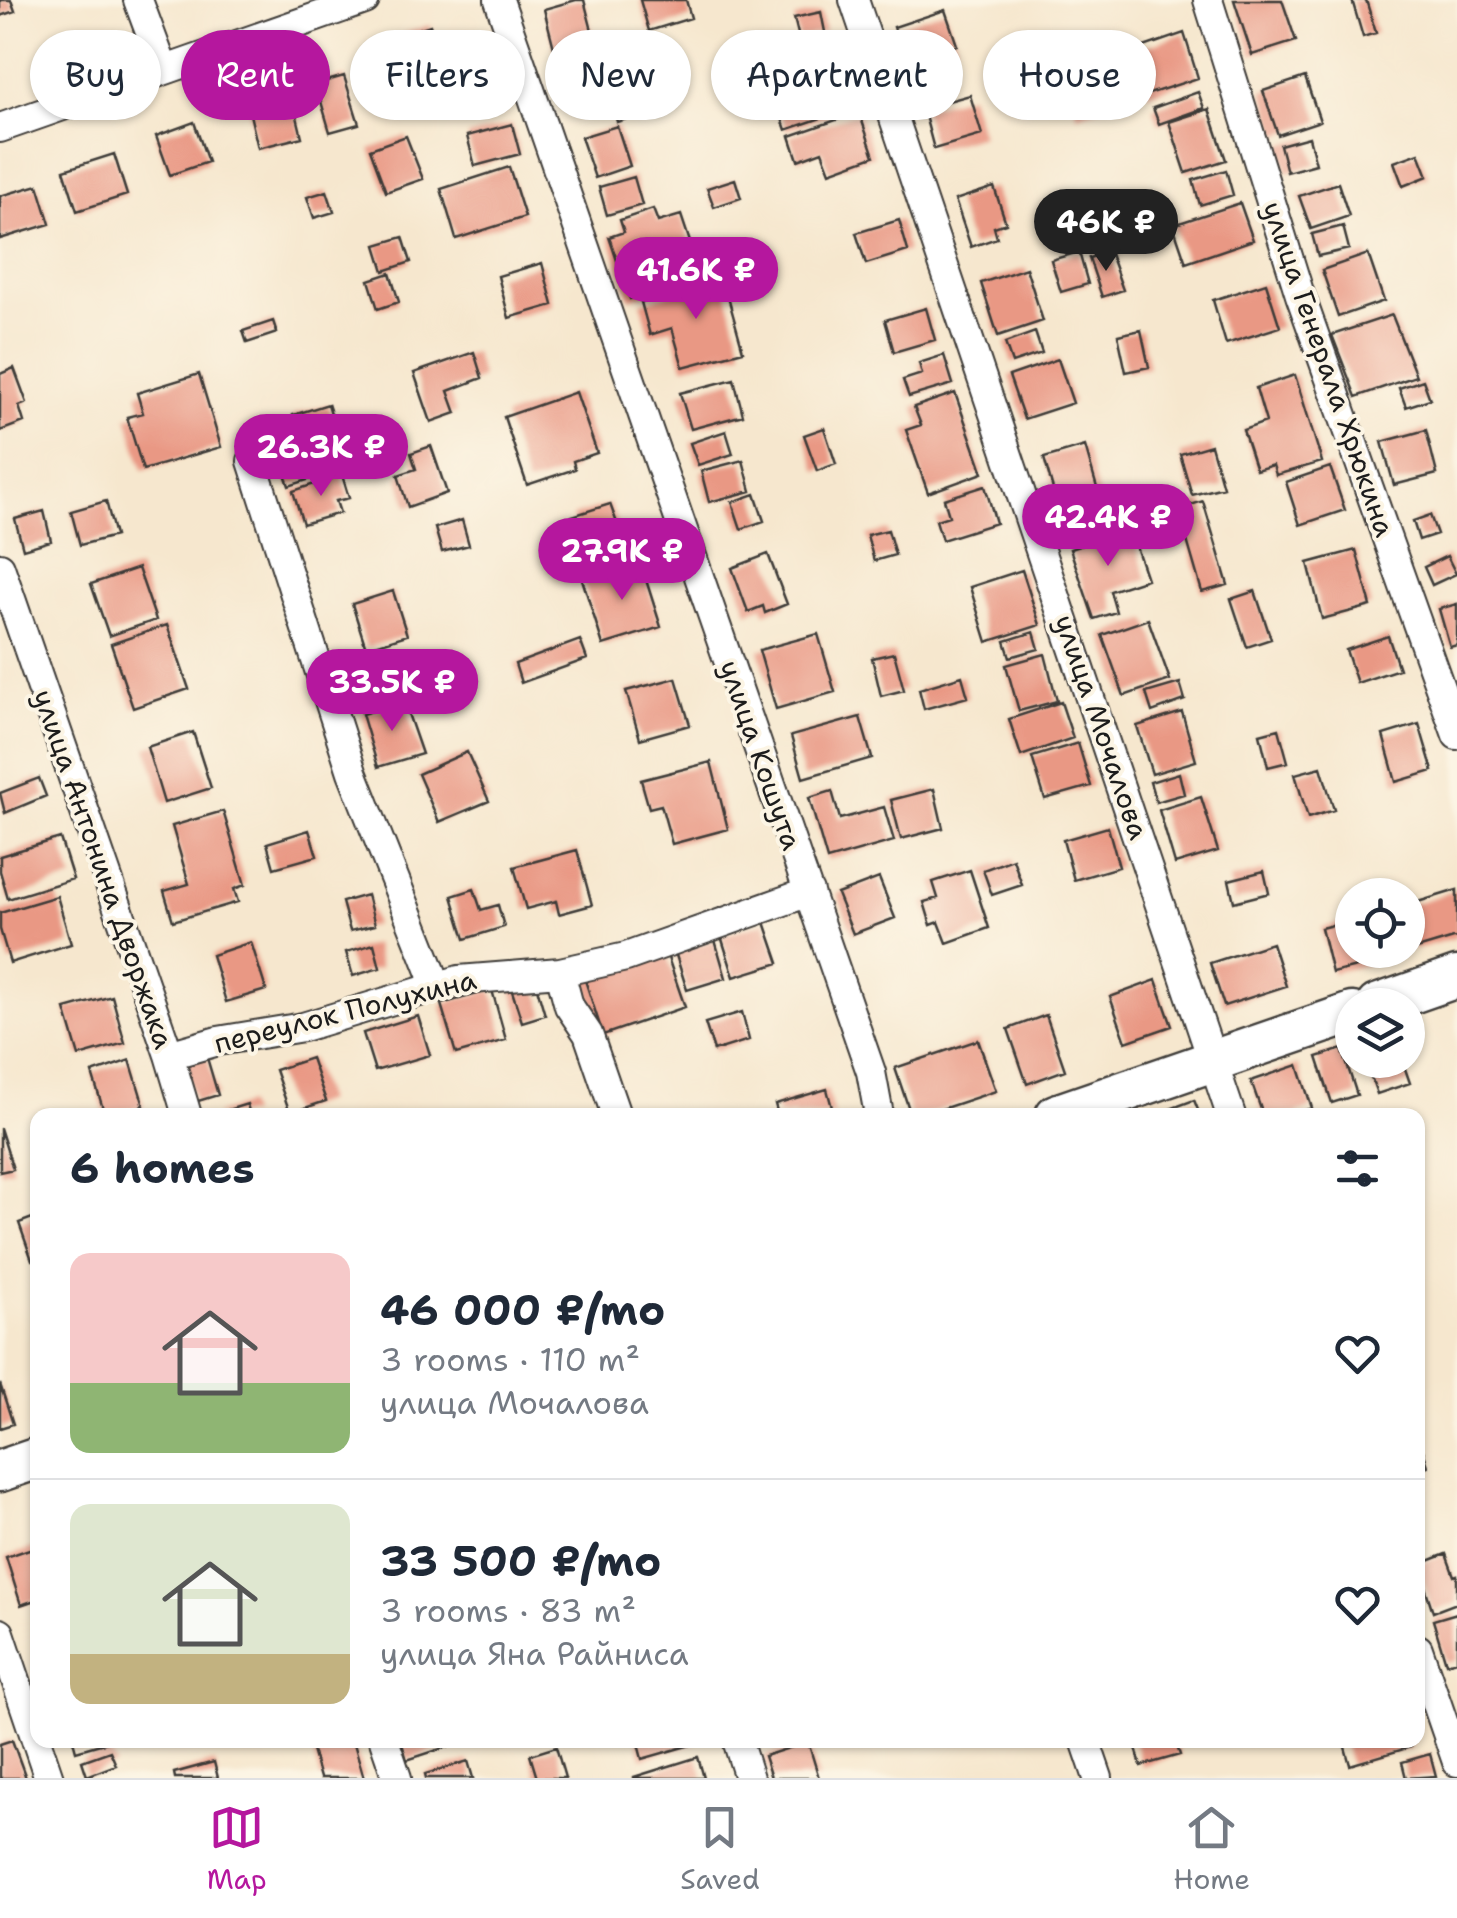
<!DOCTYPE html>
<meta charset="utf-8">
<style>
body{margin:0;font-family:"Shantell Sans",sans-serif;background:#f2f2f3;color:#1f2937;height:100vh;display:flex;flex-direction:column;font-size:38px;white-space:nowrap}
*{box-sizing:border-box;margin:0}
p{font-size:32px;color:#747a83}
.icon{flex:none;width:55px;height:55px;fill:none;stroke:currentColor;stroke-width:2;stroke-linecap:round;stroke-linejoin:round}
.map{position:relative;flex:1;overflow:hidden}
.drawer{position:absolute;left:30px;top:1108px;width:1395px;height:640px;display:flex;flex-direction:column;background:#fff;border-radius:20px;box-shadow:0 2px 8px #0004}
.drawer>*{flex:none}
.banner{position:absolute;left:30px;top:30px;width:1398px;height:90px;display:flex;gap:20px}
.fabs{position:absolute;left:1335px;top:878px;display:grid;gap:20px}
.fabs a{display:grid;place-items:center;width:90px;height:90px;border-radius:50%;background:#fff;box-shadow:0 2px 8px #0004;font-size:50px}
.price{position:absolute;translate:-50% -85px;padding:0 22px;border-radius:35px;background:#b5179e;color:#fff;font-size:32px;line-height:65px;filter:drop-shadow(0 2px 5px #0008)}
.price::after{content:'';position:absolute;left:50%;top:60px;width:30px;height:22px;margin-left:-15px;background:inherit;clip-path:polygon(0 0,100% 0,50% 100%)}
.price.selected{background:#222;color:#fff}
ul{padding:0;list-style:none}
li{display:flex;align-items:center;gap:30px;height:250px;padding:0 40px}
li+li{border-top:2px solid #e0e1e3}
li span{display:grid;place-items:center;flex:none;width:280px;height:200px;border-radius:20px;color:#555}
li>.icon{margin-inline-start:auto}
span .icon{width:120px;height:120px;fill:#fffc;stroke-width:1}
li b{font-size:42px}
h2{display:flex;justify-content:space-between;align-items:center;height:120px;padding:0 40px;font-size:42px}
.chip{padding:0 35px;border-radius:45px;background:#fff;box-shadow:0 2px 8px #0004;font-size:35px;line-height:90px}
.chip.selected{background:#b5179e;color:#fff}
.tab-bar{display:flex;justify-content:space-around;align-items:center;height:140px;border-top:2px solid #e0e1e3;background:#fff;font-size:28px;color:#747a83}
.tab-bar a{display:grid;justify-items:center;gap:5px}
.tab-bar .selected{color:#b5179e}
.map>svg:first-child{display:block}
.building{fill:#e99884}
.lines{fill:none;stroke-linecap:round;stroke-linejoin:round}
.minor-casing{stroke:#3d3a37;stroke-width:32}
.secondary-casing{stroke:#3d3a37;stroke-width:45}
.minor{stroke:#fff;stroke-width:28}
.secondary{stroke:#fff;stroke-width:40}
.labels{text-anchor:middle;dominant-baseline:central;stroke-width:8;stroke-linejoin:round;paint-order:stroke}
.street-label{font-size:28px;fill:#1c1c1c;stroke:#fcf5e5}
</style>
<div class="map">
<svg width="1457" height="1778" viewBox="0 0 1457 1778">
<rect width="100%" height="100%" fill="#fcf5e5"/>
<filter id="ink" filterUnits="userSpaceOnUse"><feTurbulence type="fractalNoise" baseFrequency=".01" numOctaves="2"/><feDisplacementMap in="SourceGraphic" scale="20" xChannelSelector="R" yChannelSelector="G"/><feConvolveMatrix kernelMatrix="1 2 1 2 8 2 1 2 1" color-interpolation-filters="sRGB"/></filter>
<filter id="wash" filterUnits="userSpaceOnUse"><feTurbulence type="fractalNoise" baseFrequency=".0048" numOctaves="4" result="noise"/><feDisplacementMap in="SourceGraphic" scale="40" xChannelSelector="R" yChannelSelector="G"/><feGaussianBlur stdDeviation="2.25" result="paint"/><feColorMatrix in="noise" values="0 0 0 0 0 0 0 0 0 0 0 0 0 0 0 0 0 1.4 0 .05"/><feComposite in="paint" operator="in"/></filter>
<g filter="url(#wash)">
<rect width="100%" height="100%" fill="#f6e7ce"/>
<g id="blocks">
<path class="building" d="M0,0H11L15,11L0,16Z
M576,0H584L597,50L557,60L544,9Z
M640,0H686L691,18L649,31Z
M1234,0H1282L1296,41L1252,55Z
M1352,0H1366L1376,33L1363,37Z
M945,10L957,45L905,62L894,27Z
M821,12L825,32L799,38L794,18Z
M430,25L436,42L469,30L489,90L439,107L426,70L390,83L376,43Z
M1184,33L1198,78L1149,94L1135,50Z
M643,48L649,68L632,72L627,52Z
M376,64L387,97L369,103L359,70Z
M1094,65L1106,106L1077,115L1065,74Z
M344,76L359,124L330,132L316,84Z
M1305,77L1320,121L1278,135L1263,91Z
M1198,92L1204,108L1159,124L1153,108Z
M631,94L637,116L617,122L611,100Z
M826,94L833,114L786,130L779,110Z
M970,95L982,135L934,149L923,108Z
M293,100L302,137L258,148L249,110Z
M1209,109L1226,160L1186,173L1169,122Z
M859,112L874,156L830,172L822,151L798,160L790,136Z
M194,122L208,162L170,175L156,136Z
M512,124L520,154L475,166L467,136Z
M617,126L630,166L595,178L581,137Z
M406,136L423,179L386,192L370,149Z
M1309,137L1316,164L1287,172L1280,145Z
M1419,153L1428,176L1403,186L1394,162Z
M114,154L127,195L77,211L64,170Z
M509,167L525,217L456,239L441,189Z
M1226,170L1233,195L1200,205L1193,180Z
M634,177L642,205L607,215L599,187Z
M735,179L741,198L714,207L707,188Z
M1338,183L1349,216L1311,229L1299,196Z
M38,185L50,224L0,239V196Z
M994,187L1006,223L994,227L997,238L971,247L955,200Z
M327,191L334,212L314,218L307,197Z
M1240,203L1253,240L1186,263L1173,225Z
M653,209L658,222L681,215L701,275L630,299L609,237L624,232L620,220Z
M899,220L908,251L866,264L856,233Z
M1343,226L1349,249L1318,256L1312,234Z
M403,237L411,262L384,271L376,245Z
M1109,251L1123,290L1102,297L1089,258Z
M1079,252L1088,284L1061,292L1051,260Z
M1368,254L1384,301L1338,317L1322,270Z
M542,263L553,305L509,318L498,276Z
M1026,268L1043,321L998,336L981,283Z
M390,273L399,302L378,309L369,280Z
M723,279L743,351L683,367L672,328L650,335L641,302Z
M1266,283L1280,327L1226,344L1213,300Z
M926,308L935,340L894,352L885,320Z
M1392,315L1416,376L1356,397L1332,335Z
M273,321L277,333L247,343L243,331Z
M1141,330L1149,367L1126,372L1118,335Z
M1035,332L1042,353L1012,363L1005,343Z
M474,352L482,378L448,391L456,413L431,422L414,373Z
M944,355L953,384L909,397L903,380L922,374L919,363Z
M1058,359L1073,403L1024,419L1009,376Z
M14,368L27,403L19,406L24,422L0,431V374Z
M199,374L221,447L143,470L127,417L143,413L137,393Z
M1295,375L1322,462L1276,475L1273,465L1256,470L1243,430L1266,422L1256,388Z
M734,379L743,415L691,429L680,393Z
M1423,380L1430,399L1406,407L1399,388Z
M576,392L597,453L573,461L575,469L527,485L504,417Z
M955,393L983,473L928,493L906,430L921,425L914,407Z
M328,404L348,467L289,486L273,436L297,429L293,415Z
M824,428L836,464L817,471L804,435Z
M1426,430L1437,474L1394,485L1382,442Z
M726,431L733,454L698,465L690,443Z
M1211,445L1223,487L1192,495L1180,454Z
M431,446L447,493L408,507L398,475L416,469L411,453Z
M1085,446L1099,495L1058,507L1044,458Z
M743,460L751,491L709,502L701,471Z
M1330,467L1345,510L1300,525L1286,482Z
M342,475L349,498L336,501L340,513L303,524L293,491Z
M985,486L996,523L942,540L936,520L949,516L944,499Z
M755,494L764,521L741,529L732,502Z
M106,501L115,536L80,545L71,511Z
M1203,501L1228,585L1202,592L1178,509Z
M610,504L617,523L579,536L572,516Z
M44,511L51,541L23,549L15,519Z
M1430,515L1437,534L1419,540L1413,521Z
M462,520L469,545L442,552L435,528Z
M1130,529L1147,579L1110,591L1116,612L1094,619L1070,549Z
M888,530L895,555L874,561L867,535Z
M1356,550L1371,606L1322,619L1308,563Z
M768,554L787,604L765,613L763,606L748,612L732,568Z
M1447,556L1456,574L1432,585L1424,567Z
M640,561L661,627L603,645L582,579Z
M138,568L156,620L109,636L91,584Z
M1022,570L1040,625L987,642L970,587Z
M393,591L407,635L366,648L352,604Z
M1255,591L1271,639L1247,647L1231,599Z
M1457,604V645L1450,647L1439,609Z
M1148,619L1170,680L1124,696L1102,635Z
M167,625L189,689L133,708L111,644Z
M1034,632L1039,649L1010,657L1005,641Z
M818,634L835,692L776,709L759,650Z
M1388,636L1399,669L1357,683L1346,650Z
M580,640L587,659L521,683L515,664Z
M894,653L904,690L881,696L872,658Z
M1045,654L1057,701L1019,711L1006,665Z
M962,676L968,697L924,709L919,689Z
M676,678L690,725L640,739L626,691Z
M1180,683L1185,700L1152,712L1146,693Z
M404,702L422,754L378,767L362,714Z
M1061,702L1073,738L1021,756L1009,719Z
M1182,712L1196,761L1152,774L1137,726Z
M860,717L872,758L803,778L791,736Z
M1419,724L1433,771L1396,782L1383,735Z
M1279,729L1288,762L1268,767L1260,734Z
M193,732L211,788L164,803L147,747Z
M1078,743L1091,786L1045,799L1032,757Z
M467,752L489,801L439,822L418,774Z
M711,762L728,829L672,844L661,805L649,808L641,780Z
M1321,767L1334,810L1308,818L1295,774Z
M1179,773L1184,794L1156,802L1150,782Z
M39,778L46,796L5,813L0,793Z
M934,789L943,828L901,839L891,800Z
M832,791L840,819L884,807L894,841L827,860L809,798Z
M1201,797L1218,851L1175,864L1159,810Z
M223,811L245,885L234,889L238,902L173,921L164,891L189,884L172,826Z
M1108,827L1119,867L1074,880L1063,840Z
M309,830L317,856L274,868L267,843Z
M60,838L73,879L8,899L0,871V856Z
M577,850L592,905L559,914L556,901L526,909L514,867Z
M1013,859L1022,885L992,895L983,870Z
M970,870L989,928L947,943L939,922L931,925L924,902L938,898L933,882Z
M1264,871L1269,893L1234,902L1229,880Z
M879,878L895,918L853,934L837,894Z
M474,889L481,910L498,905L504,927L465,939L452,896Z
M1457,890V937L1414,950L1408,928V905Z
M367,895L375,925L350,931L342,902Z
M57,896L71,944L10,963L0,929V913Z
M1352,920V950H1374L1377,962L1332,973L1321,928Z
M765,922L779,963L734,977L721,936Z
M715,940L726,978L687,990L675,952Z
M251,942L266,990L226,1002L212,955Z
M1272,943L1286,986L1224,1006L1210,963Z
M374,944L380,968L353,976L346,952Z
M666,952L685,1007L603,1035L585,980Z
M1156,980L1172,1026L1126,1042L1110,997Z
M535,981L545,1015L522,1022L511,988Z
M492,990L506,1040L456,1054L441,1004Z
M112,996L125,1043L79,1056L65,1009Z
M742,1012L749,1040L714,1051L705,1023Z
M1046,1015L1065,1070L1027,1084L1008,1029Z
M418,1016L430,1055L375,1071L363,1033Z
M978,1040L996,1091L924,1115H911L895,1068Z
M1342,1049L1357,1095L1332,1103L1317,1057Z
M205,1051L218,1095L195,1102L182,1058Z
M311,1058L326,1101L290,1113L275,1070Z
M130,1060L144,1106L105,1115L92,1073Z
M1365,1060H1402L1410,1083L1377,1094Z
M1298,1065L1312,1108L1292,1115H1263L1251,1081Z
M827,1089L834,1115H778L775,1104Z
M1194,1100L1200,1115H1154Z
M247,1104L250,1115H215V1114Z
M0,1128L13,1169L0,1172Z
M35,1217L38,1258L32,1260L19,1223Z
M0,1384L13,1424L0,1428Z
M1418,1435L1428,1466L1418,1469Z
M38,1546V1599L21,1605L6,1557Z
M1446,1554L1454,1576L1457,1575V1603L1433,1612L1418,1565Z
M1457,1613V1660L1446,1663L1433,1620Z
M12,1740L26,1778H0V1744Z
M73,1740H111V1741L76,1751Z
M309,1740H353L364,1778H320Z
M401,1740H465V1741L407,1760Z
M637,1740H697L698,1743L642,1759Z
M1134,1740H1175L1180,1755L1141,1766Z
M1343,1740H1409L1411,1747L1350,1765Z
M808,1742L819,1778H771L764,1756Z
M556,1747L565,1778H537L530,1755Z
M110,1751L116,1765L87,1776L82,1761Z
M1430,1754L1436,1776L1406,1778L1402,1762Z
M698,1757L704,1778H634V1777Z
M468,1761L473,1778H426L425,1774Z
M214,1762L218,1778H175L174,1773Z"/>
</g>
</g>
<g filter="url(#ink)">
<use href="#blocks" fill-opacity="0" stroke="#3d3a37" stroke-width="2.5"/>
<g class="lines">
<g class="minor-casing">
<path id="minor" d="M138,0L164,70
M499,0L871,1072L879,1115
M854,0L1231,1115
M1208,0L1300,295L1457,735
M0,128L365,0
M252,461L352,772L437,986
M0,567L169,1055L187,1115
M560,972L569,1006L588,1034L616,1115
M169,1055L218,1041L303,1027L459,980L560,972L626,957L809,892
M0,1633L49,1778
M1418,1649L1457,1762
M384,1740L397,1778
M737,1740L749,1778
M1085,1740L1098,1778"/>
</g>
<g class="secondary-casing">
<path id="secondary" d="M1377,1005L1457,977
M1056,1115L1352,1013
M0,1471L38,1458"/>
</g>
<use href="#minor" class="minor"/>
<use href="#secondary" class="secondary"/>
</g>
</g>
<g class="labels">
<g class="street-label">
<text transform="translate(1329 369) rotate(71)">улица Генерала Хрюкина</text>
<text transform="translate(1102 727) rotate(71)">улица Мочалова</text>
<text transform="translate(761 755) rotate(71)">улица Кошута</text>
<text transform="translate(104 869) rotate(71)">улица Антонина Дворжака</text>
<text transform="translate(345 1011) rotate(-14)">переулок Полухина</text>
</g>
</g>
</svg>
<div class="fabs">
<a><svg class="icon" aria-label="locate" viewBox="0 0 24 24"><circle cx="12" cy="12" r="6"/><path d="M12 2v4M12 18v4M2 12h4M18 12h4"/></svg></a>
<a><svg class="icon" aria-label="layers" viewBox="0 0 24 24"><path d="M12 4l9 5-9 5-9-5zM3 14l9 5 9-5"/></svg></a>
</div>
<b class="price selected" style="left:1106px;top:274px">46K ₽</b>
<b class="price" style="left:696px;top:322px">41.6K ₽</b>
<b class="price" style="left:321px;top:499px">26.3K ₽</b>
<b class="price" style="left:1108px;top:569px">42.4K ₽</b>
<b class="price" style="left:622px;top:603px">27.9K ₽</b>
<b class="price" style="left:392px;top:734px">33.5K ₽</b>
<div class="banner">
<a class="chip">Buy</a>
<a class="chip selected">Rent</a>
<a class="chip">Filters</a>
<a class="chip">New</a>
<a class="chip">Apartment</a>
<a class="chip">House</a>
</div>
<section class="drawer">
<h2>6 homes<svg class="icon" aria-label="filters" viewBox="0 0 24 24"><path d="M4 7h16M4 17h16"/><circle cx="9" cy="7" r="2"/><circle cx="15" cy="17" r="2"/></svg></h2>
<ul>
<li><span style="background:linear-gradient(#f6c9c9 65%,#8fb573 0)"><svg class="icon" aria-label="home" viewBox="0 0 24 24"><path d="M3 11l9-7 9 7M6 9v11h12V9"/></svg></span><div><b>46 000 ₽/mo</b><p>3 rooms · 110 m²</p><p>улица Мочалова</p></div><svg class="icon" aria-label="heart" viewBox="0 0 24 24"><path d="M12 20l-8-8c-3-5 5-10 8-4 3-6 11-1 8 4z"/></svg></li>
<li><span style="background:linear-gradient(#dfe7d0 75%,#c2b280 0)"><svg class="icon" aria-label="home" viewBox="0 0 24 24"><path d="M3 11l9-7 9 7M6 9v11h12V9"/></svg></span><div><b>33 500 ₽/mo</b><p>3 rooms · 83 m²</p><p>улица Яна Райниса</p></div><svg class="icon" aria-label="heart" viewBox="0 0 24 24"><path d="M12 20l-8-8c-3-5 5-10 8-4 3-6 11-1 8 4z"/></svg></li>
</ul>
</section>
</div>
<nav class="tab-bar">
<a class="selected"><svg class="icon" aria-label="map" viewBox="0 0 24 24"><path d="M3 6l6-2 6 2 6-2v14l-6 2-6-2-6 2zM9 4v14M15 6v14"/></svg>Map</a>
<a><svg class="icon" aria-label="saved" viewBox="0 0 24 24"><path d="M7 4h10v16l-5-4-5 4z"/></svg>Saved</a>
<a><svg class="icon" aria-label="home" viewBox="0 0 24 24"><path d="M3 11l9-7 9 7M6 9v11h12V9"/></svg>Home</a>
</nav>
